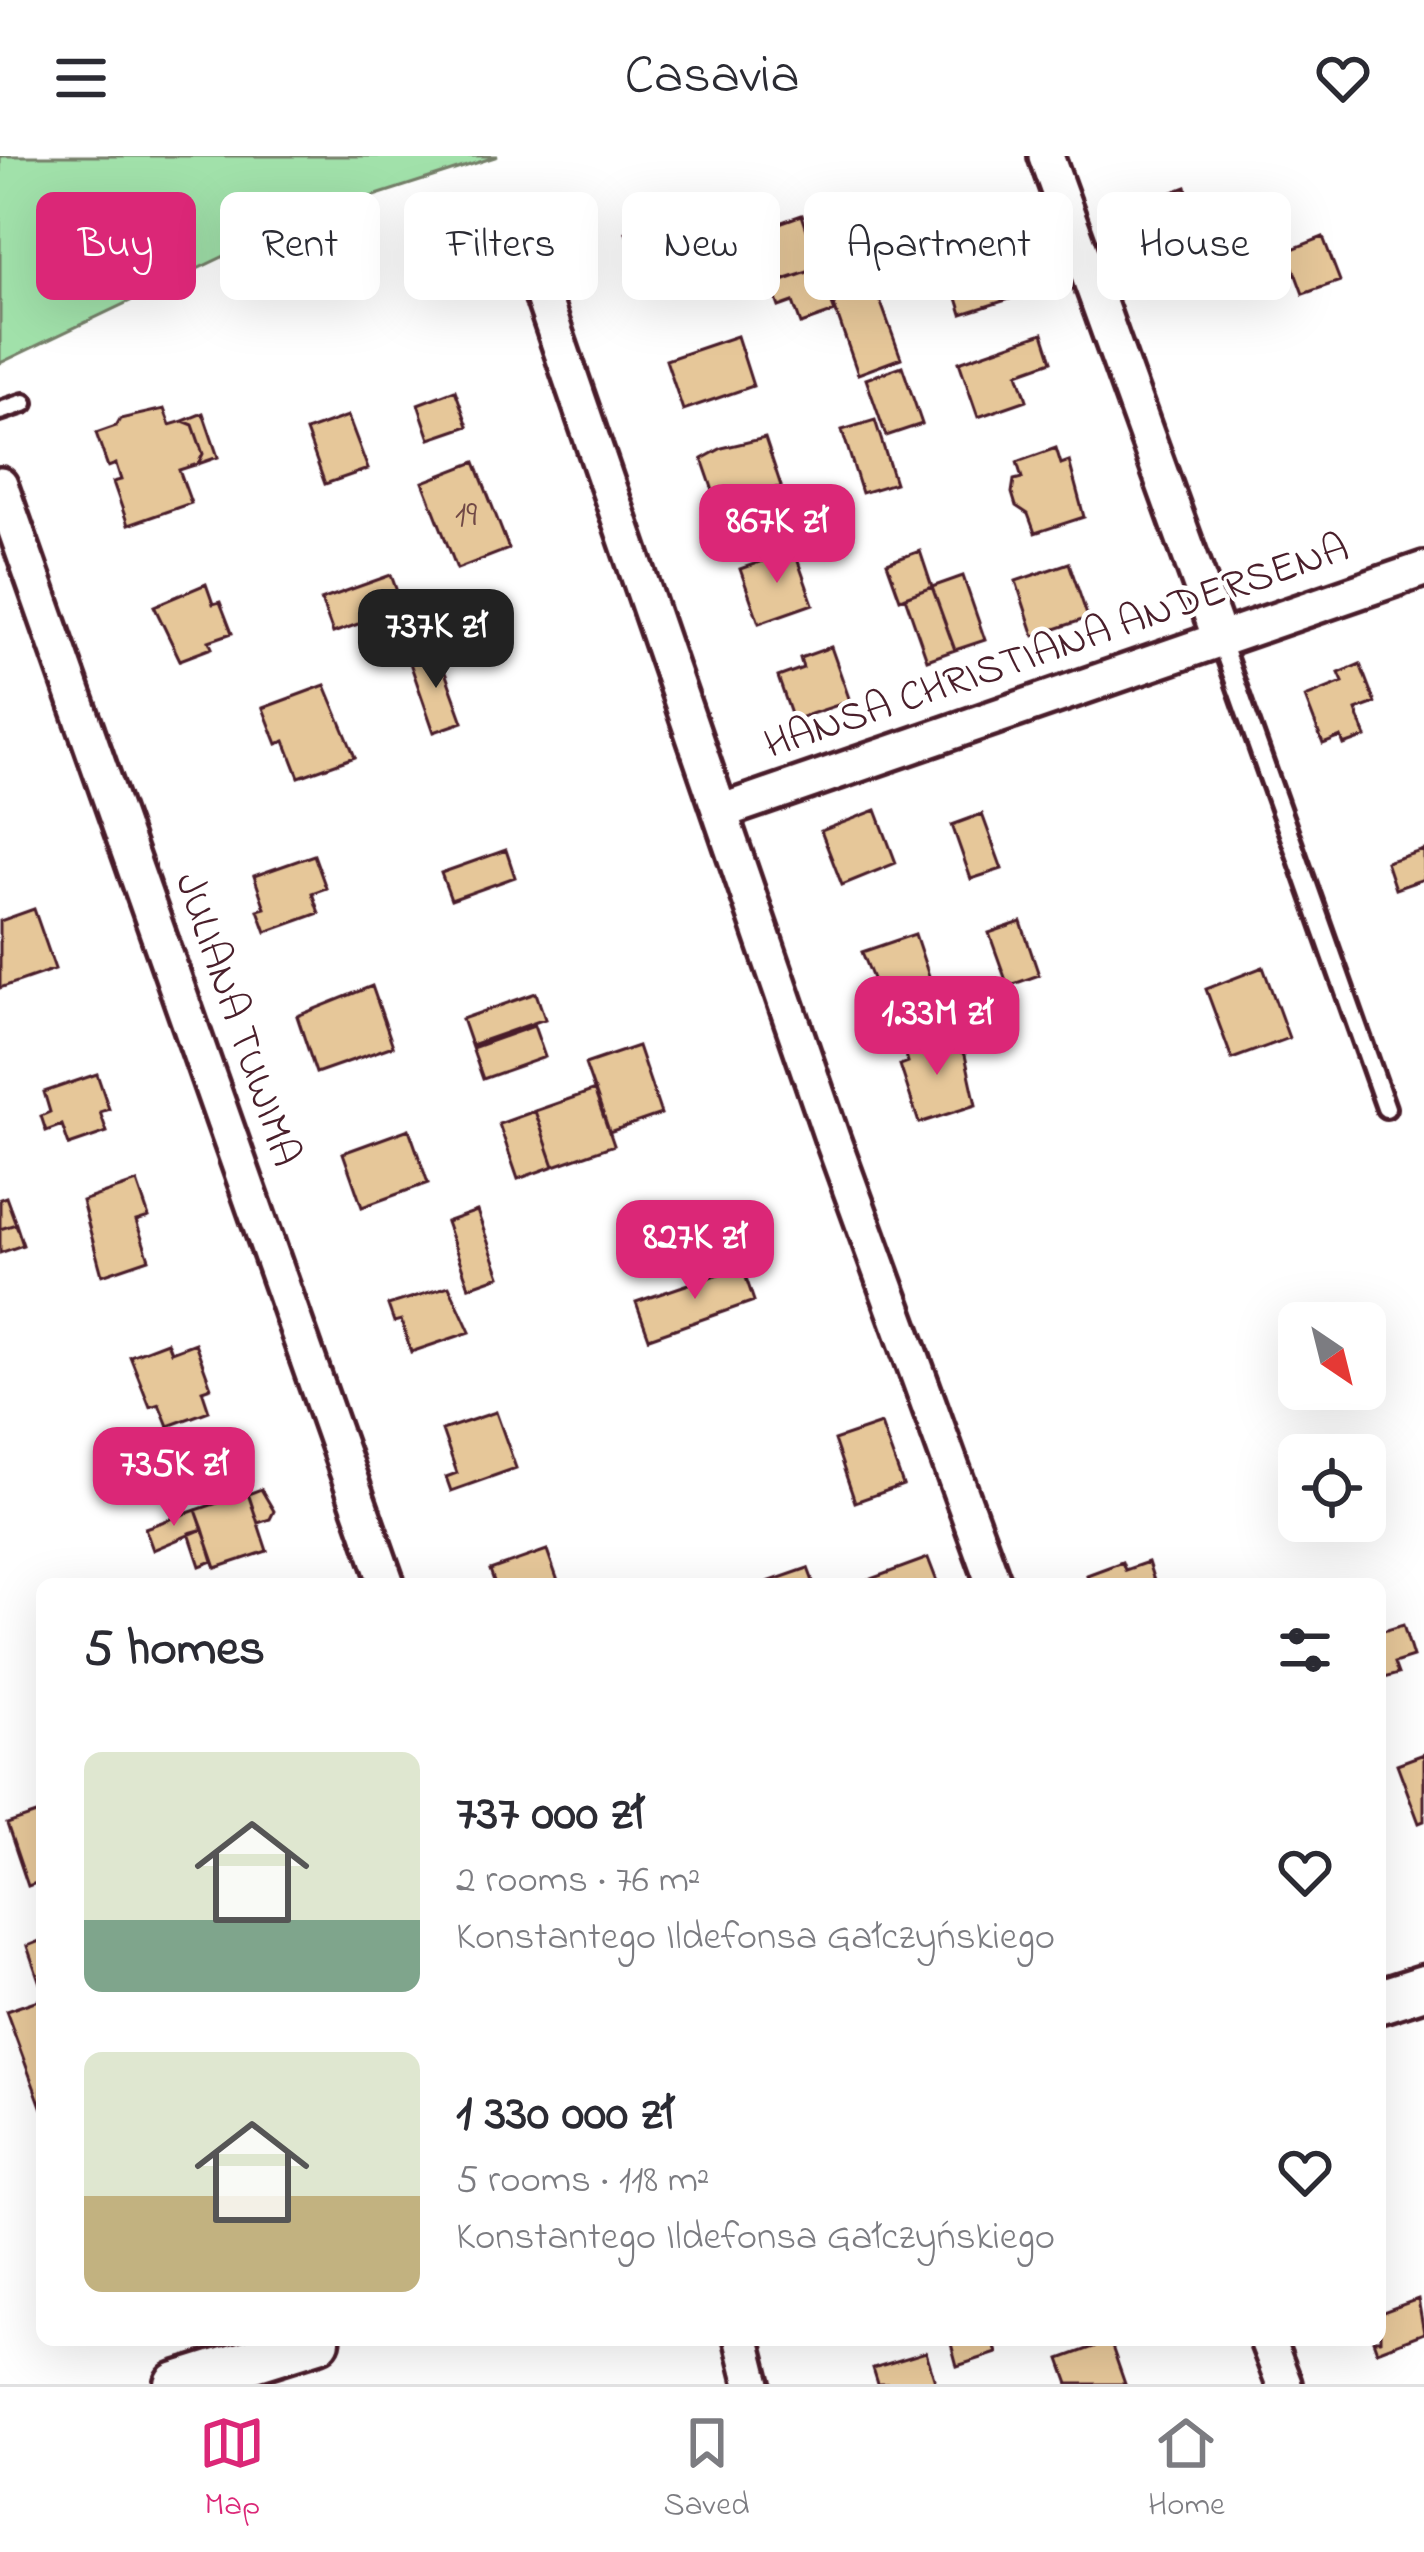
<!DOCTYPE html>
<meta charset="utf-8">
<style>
body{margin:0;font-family:"Indie Flower",sans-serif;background:#f7f7f7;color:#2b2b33;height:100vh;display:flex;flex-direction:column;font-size:45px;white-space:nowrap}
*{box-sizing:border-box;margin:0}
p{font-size:39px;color:#7c7c81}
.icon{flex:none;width:66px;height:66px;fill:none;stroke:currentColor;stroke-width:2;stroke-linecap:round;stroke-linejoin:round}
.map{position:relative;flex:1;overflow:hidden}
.panel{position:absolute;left:36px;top:1422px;width:1350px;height:768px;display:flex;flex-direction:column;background:#fff;border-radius:18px;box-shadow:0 12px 48px #0002}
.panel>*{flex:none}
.banner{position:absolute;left:36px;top:36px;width:1353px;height:108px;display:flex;gap:24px}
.needle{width:78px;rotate:145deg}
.buttons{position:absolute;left:1278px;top:1146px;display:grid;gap:24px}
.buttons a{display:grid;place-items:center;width:108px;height:108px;border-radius:18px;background:#fff;box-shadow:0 12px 48px #0002;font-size:60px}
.price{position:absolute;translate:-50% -102px;padding:0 27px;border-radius:24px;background:#db2777;color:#fff;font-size:39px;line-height:78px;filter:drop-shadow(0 3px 6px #0008)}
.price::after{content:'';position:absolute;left:50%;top:72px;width:36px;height:27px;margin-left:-18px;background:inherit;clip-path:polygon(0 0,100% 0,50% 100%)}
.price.active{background:#222;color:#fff}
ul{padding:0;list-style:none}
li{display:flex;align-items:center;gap:36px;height:300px;padding:0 48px}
li span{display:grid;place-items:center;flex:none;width:336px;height:240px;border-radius:18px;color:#555}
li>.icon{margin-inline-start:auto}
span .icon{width:144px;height:144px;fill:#fffc;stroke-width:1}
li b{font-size:51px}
h2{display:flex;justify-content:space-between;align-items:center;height:144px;padding:0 48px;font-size:51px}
.pill{padding:0 42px;border-radius:18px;background:#fff;box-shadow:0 12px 48px #0002;font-size:42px;line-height:108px}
.pill.active{background:#db2777;color:#fff}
header{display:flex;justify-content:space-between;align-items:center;height:156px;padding:0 48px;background:#fff;font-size:54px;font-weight:600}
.menu{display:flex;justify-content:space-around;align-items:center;height:168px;border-top:3px solid #e1e1e2;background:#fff;font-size:33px;color:#7c7c81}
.menu a{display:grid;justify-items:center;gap:6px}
.menu .active{color:#db2777}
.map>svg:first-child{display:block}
.green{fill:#a1e1aa;stroke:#76806a;stroke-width:3}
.building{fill:#e6c799;stroke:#4a1f2b;stroke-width:3}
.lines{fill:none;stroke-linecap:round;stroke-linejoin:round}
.service-casing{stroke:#4a1f2b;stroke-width:26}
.minor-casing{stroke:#4a1f2b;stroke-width:42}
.tertiary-casing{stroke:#4a1f2b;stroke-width:51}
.service{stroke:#fff;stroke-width:16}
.minor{stroke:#fff;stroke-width:33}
.tertiary{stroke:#fff;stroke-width:42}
.labels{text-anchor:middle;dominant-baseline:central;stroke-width:9;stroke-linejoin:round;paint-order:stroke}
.number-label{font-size:36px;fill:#714946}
.street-label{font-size:42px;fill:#4a1f2b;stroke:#fff}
</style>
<header><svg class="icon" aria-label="menu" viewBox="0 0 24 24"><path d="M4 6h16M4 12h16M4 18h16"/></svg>Casavia<svg class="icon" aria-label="heart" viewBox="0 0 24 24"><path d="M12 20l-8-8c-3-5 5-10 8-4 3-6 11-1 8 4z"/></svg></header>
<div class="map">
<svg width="1424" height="2228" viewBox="0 0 1424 2228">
<rect width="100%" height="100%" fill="#fff"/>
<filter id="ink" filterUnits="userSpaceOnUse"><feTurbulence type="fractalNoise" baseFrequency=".00833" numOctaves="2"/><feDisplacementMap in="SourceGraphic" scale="24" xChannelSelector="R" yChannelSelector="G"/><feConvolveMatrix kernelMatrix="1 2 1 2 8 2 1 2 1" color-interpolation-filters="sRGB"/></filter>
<g filter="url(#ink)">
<path class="green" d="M0,0H498L302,63L0,207Z"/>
<path class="building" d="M1186,31L1196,61L1241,45L1259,95L1157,132L1143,95L1153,92L1138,49Z
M664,58L673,62L679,77L685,75L694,100L688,102L693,120L647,136L626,76Z
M802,59L820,112L783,124L765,72Z
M984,63L992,88L953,101L945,76Z
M1323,81L1340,125L1303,138L1287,95Z
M992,88L1003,123L1010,120L1016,141L962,158L952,126L961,123L953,101Z
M863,97L901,202L858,218L821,112Z
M819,112L835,156L801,168L793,146L779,151L771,129Z
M1043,177L1052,205L1018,217L1027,244L978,261L959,206Z
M737,180L753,230L683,254L666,204Z
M902,210L922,268L886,280L866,223Z
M455,234L468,270L430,283L418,248Z
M164,253L170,269L183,265L193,269L203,298L198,308L179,314L191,347L128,369L113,326L121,324L116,308L108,311L96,277L116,270L120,263Z
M203,257L218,301L198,308L203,298L193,269L183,265Z
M348,260L368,313L325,328L306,275Z
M875,264L895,327L862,337L842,274Z
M765,282L781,330L719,352L702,303L722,292Z
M1056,292L1061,308L1069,305L1084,361L1035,377L1028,358L1016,350L1012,337L1014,324L1022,322L1017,306Z
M475,306L509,393L457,413L423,326Z
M794,394L813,448L759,467L740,413Z
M920,395L932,431L900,443L887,407Z
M1069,407L1088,462L1034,480L1016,425Z
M391,419L403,452L333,477L321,444Z
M963,420L985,484L955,494L932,431Z
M206,428L213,448L220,446L232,477L209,485L212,492L180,504L154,450Z
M932,431L955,494L927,504L905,441Z
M831,491L850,545L793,564L778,521L803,512L800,502Z
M437,494L463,566L434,576L409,504Z
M1360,508L1375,547L1356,554L1366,581L1344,589L1341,581L1323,588L1305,541L1343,526L1339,517Z
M325,529L355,601L299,621L285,585L277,588L263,552Z
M876,654L896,707L842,729L821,675Z
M982,658L1002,713L971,723L952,669Z
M506,694L515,721L451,744L441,717Z
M1424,694V723L1395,733L1386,706Z
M314,699L326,732L312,737L319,757L266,776L258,754L265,752L254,720Z
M34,753L55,813L0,832V765Z
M1021,766L1039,819L1008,830L989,777Z
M915,778L934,835L885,852L862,796Z
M1263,811L1289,882L1232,903L1206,833Z
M372,830L393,890L316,917L297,860Z
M536,837L545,863L471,889L462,863Z
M534,870L545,901L483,923L472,892Z
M942,877L947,893L955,890L965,899L976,949L919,967L900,909L908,906L903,889Z
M638,890L661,958L609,976L585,908Z
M97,918L109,953L100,956L107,976L69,989L62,969L46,975L41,960L50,956L44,936Z
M595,934L614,989L554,1010L535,955Z
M535,955L554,1010L518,1023L499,968Z
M409,973L428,1027L362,1051L343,997Z
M137,1026L149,1061L136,1065L149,1103L102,1119L82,1045Z
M6,1041L16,1068L0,1073V1043Z
M477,1055L500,1120L469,1131L446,1066Z
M16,1068L23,1089L0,1097V1073Z
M742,1110L754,1145L649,1182L636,1146Z
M449,1130L470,1176L411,1196L401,1164L394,1166L388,1149Z
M167,1186L171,1196L195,1187L211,1231L202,1234L209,1255L168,1270L159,1248L150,1251L130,1200Z
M496,1256L516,1312L451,1335L446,1321L457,1317L442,1274Z
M881,1268L903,1329L855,1346L834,1284Z
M261,1333L274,1355L270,1363L258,1367L248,1338Z
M248,1337L267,1395L216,1412L196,1354Z
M196,1354L203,1373L153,1394L145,1372Z
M203,1373L213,1405L200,1410L189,1377Z
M547,1394L559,1428H495L490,1414Z
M928,1402L938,1428H869L868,1424Z
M1122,1406L1125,1414L1148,1406L1155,1428H1090L1087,1419Z
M808,1412L814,1428H762Z
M1403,1469L1413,1501L1394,1507L1398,1518L1380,1523V1476Z
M1424,1598V1665L1419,1667L1397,1608Z
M42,1656V1725L28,1730L7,1668Z
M42,1784V1833L27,1790Z
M41,1843L42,1847V1953L6,1855Z
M1418,2143L1424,2177L1377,2195L1373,2184H1380V2157Z
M950,2184H993L997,2197L957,2210Z
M1110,2185L1125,2228H1069L1060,2203Z
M926,2196L936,2228H878L873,2212Z"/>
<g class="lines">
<g class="service-casing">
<path id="service" d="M0,255L24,247
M1220,483L1386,952"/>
</g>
<g class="minor-casing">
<path id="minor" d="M1046,0L1220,483
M513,54L832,982L994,1428
M0,329L387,1428
M720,656L1424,413
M742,2184L753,2228
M1267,2184L1284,2228"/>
</g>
<g class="tertiary-casing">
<path id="tertiary" d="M1380,1845L1424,1831
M177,2228L318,2184"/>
</g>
<use href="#service" class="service"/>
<use href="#minor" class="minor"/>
<use href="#tertiary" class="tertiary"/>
</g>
</g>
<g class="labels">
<g class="number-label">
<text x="466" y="360">19</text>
</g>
<g class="street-label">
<text transform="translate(1057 492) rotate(-19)">HANSA CHRISTIANA ANDERSENA</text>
<text transform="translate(236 864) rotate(71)">JULIANA TUWIMA</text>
</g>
</g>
</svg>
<div class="buttons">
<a><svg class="needle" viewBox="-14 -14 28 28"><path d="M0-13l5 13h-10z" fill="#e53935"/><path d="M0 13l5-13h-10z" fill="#7c7c81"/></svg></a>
<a><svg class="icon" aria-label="locate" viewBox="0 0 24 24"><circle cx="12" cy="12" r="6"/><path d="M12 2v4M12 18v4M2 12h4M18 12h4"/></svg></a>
</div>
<b class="price" style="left:777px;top:430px">867K zł</b>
<b class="price active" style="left:436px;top:535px">737K zł</b>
<b class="price" style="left:937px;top:922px">1.33M zł</b>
<b class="price" style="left:695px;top:1146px">827K zł</b>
<b class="price" style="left:174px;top:1373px">735K zł</b>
<div class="banner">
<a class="pill active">Buy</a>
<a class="pill">Rent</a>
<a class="pill">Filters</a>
<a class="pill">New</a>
<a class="pill">Apartment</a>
<a class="pill">House</a>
</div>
<section class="panel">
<h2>5 homes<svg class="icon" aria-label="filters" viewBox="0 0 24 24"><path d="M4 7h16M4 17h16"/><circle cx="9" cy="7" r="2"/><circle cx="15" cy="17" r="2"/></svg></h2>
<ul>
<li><span style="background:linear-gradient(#dfe7d0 70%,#7fa58c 0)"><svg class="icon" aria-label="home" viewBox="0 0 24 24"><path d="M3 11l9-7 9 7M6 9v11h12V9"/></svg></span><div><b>737 000 zł</b><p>2 rooms · 76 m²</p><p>Konstantego Ildefonsa Gałczyńskiego</p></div><svg class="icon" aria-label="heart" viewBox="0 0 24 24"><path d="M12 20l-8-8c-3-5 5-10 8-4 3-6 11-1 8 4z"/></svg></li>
<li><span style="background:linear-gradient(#dfe7d0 60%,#c2b280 0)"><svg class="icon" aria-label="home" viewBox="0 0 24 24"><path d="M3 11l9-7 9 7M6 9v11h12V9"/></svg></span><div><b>1 330 000 zł</b><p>5 rooms · 118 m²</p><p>Konstantego Ildefonsa Gałczyńskiego</p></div><svg class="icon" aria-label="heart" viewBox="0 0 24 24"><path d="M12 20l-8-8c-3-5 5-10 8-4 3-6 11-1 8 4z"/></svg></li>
</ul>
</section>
</div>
<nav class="menu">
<a class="active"><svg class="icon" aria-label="map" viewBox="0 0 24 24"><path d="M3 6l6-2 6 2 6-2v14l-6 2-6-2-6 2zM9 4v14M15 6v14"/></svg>Map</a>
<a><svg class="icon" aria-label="saved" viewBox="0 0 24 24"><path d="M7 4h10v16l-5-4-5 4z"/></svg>Saved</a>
<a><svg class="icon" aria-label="home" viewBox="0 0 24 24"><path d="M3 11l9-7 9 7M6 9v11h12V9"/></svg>Home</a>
</nav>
